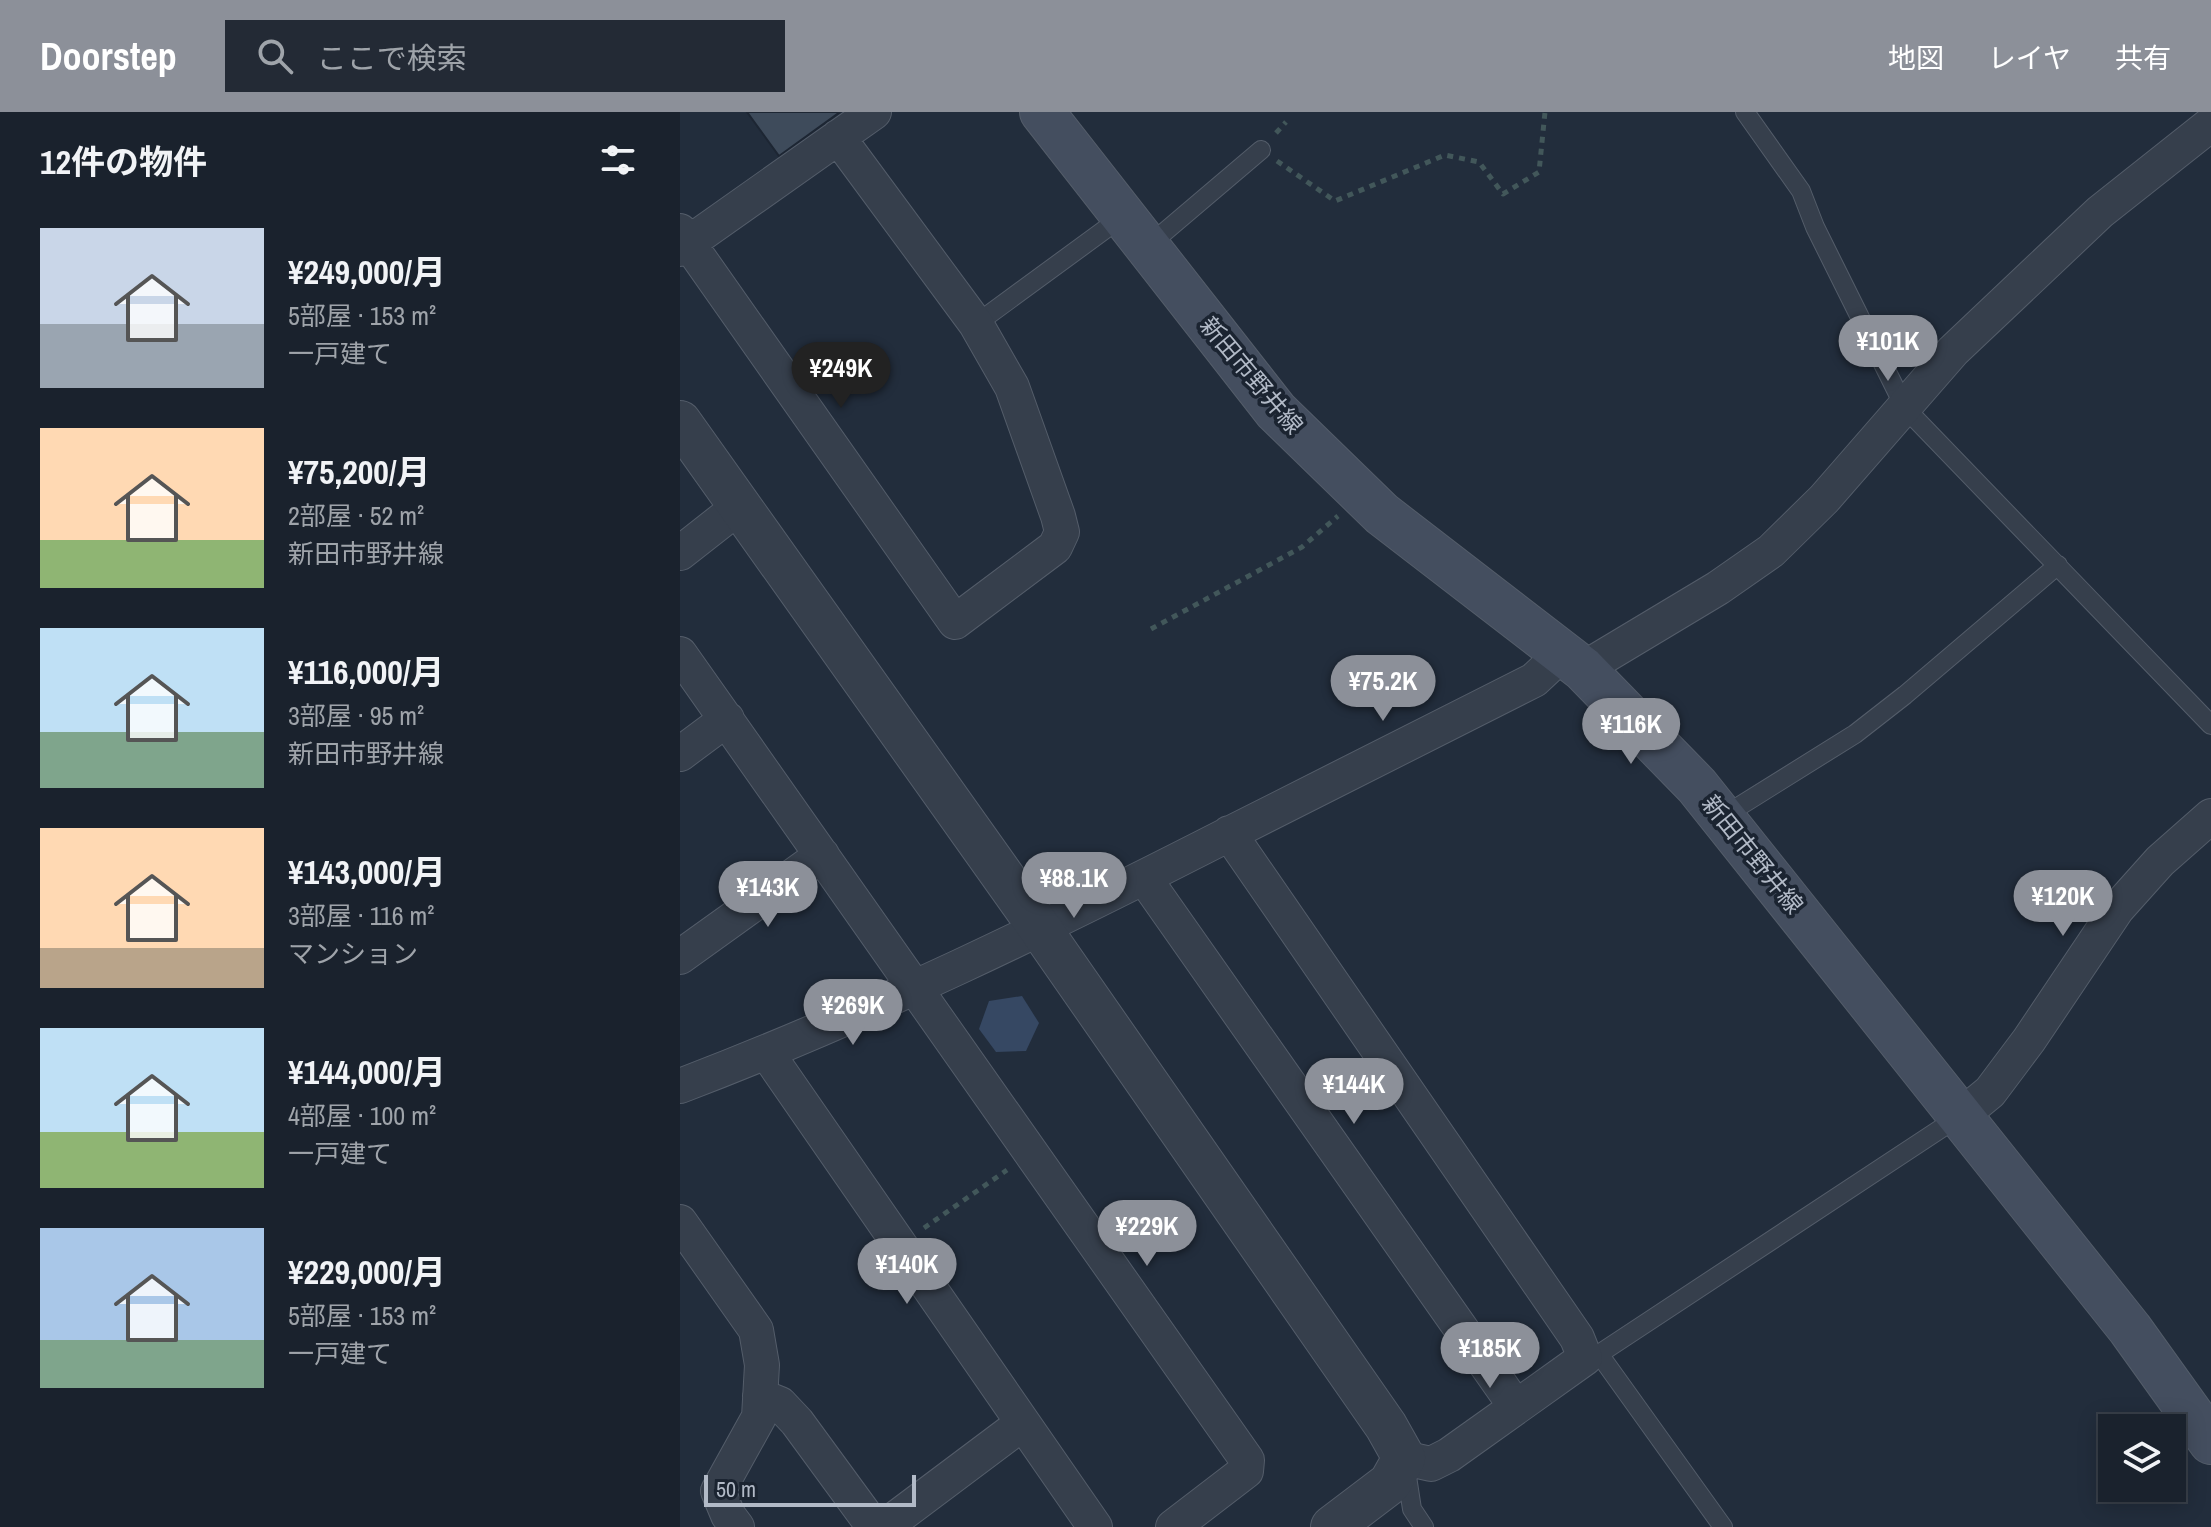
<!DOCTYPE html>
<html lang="ja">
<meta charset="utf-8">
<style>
body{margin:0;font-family:"Archivo Narrow","Noto Sans JP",sans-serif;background:#232a35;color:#f1f3f6;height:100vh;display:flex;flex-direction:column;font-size:30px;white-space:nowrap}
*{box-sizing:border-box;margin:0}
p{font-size:26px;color:#9fa4aa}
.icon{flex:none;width:44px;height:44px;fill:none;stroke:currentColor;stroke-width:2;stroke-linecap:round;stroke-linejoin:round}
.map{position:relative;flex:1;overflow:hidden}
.details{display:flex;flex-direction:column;background:#1a222d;width:680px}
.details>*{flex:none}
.tools{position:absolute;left:1418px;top:1302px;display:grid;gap:16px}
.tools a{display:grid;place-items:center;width:88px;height:88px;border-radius:0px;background:#1a222d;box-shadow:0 4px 20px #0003,0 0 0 2px #383f49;font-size:40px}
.scale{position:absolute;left:24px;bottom:20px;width:212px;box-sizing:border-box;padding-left:8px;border:4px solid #b2bac7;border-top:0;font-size:22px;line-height:28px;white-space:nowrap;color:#b2bac7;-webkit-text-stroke:6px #1b2431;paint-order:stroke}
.price{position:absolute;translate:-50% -68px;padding:0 18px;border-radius:28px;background:#8c9099;color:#fff;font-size:26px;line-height:52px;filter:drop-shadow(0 2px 4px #0008)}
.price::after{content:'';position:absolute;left:50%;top:48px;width:24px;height:18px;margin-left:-12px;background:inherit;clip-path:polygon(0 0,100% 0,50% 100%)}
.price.selected{background:#222;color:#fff}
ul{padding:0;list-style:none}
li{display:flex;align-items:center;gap:24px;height:200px;padding:0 40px}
li span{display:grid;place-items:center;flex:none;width:224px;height:160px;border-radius:0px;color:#555}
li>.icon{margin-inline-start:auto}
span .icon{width:96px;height:96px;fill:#fffc;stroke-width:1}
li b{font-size:34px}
h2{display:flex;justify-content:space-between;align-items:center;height:96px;padding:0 40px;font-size:34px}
header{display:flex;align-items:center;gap:48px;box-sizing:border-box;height:112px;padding:0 40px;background:#8c9099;color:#fff}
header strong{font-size:38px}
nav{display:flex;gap:44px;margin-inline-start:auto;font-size:28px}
.search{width:560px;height:72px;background:#232a35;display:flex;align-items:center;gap:20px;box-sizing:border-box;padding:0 28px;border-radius:0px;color:#9fa4aa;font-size:30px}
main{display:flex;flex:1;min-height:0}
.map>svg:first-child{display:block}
.water{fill:#364863}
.building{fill:#3e4b5b;stroke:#1d2633;stroke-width:2}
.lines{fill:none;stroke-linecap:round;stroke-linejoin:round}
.service-casing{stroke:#545d6a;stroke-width:20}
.minor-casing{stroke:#545d6a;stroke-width:36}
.tertiary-casing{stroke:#545d6a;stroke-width:44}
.secondary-casing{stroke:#545d6a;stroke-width:46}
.path{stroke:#42575a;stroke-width:5;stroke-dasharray:6 6;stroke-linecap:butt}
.service{stroke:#363f4c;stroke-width:18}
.minor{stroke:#363f4c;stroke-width:34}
.tertiary{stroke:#363f4c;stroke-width:42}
.secondary{stroke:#444e5f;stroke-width:44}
.labels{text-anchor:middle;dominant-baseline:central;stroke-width:7;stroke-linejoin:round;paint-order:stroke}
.street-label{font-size:24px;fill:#b2bac7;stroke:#1b2431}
</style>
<header>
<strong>Doorstep</strong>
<div class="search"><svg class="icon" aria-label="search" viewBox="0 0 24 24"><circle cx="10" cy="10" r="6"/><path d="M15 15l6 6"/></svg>ここで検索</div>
<nav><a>地図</a><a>レイヤ</a><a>共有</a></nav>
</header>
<main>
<section class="details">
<h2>12件の物件<svg class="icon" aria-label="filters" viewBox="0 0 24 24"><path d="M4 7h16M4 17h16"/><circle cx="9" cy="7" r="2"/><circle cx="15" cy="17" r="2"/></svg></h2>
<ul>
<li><span style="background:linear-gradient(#c9d6e8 60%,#9aa5b1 0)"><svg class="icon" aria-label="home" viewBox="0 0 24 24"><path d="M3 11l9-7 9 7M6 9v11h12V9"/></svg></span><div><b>¥249,000/月</b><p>5部屋 · 153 m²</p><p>一戸建て</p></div></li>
<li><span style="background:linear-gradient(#ffd9b3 70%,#8fb573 0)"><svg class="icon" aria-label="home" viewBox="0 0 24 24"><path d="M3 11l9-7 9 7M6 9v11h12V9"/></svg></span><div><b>¥75,200/月</b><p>2部屋 · 52 m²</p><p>新田市野井線</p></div></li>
<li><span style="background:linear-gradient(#bfe0f5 65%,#7fa58c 0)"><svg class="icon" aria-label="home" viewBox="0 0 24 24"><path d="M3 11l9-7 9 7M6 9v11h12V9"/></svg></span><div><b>¥116,000/月</b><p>3部屋 · 95 m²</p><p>新田市野井線</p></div></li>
<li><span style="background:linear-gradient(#ffd9b3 75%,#b9a48a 0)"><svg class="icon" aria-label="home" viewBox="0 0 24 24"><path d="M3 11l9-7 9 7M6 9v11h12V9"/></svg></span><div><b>¥143,000/月</b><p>3部屋 · 116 m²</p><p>マンション</p></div></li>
<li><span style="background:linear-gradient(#bfe0f5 65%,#8fb573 0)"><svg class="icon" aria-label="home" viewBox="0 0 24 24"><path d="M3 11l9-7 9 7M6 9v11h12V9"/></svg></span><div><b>¥144,000/月</b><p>4部屋 · 100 m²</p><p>一戸建て</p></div></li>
<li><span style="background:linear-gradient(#a9c7e8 70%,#7fa58c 0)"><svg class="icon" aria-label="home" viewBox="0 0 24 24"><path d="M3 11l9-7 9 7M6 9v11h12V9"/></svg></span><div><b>¥229,000/月</b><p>5部屋 · 153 m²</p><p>一戸建て</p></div></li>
</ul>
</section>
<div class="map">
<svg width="1531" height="1415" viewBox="0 0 1531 1415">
<rect width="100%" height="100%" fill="#222d3c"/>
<path class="water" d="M342,884L359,911L346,939L316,940L299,917L309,889Z"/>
<path class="building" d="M67,0H160L99,44Z"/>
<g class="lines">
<g class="service-casing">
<path id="service" d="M1065,0L1121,79L1135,115L1225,296L1531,613
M468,134L581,38
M296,212L442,105
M1042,705L1175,622L1225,583L1378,453
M919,1242L1043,1415
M905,1246L919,1242L1280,1004
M726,1358L732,1397L744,1415"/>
</g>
<g class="minor-casing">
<path id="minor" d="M0,119L275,510L375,435L382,420L378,404L332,275L296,212L158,25
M0,137L194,0
M0,441L60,394
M0,542L567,1348L566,1359L493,1415
M903,557L1038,476L1091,439L1144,387L1273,239L1420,100L1531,12
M0,642L47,607
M549,721L897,1226L905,1246L769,1343L751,1352L724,1346
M465,767L836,1295
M0,845L142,743
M87,941L415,1415
M0,974C189,902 371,813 551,721C652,669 754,619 854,568L884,540
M1282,1003L1310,980L1349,928L1437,797L1480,749L1531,704
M0,1110L76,1218L82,1253L79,1305L38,1379L48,1403L57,1415
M80,1284L100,1292L117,1310L188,1407L199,1414L211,1410L343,1311"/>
</g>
<g class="tertiary-casing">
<path id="tertiary" d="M0,310L359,815L706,1314L724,1346L710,1371L652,1415"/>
</g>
<g class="secondary-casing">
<path id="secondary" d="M362,0L596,299L702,402L903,557L1017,674L1450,1217L1531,1330"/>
</g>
<path class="path" d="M596,21L606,10
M597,49L655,89L765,43L799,50L823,82L859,60L865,0
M471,517L622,435L658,404
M244,1116L327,1058"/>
<use href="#service" class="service"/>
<use href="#minor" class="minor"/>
<use href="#tertiary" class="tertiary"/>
<use href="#secondary" class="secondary"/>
</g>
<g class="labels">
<g class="street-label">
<text transform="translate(572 263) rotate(50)">新田市野井線</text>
<text transform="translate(1073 742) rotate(51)">新田市野井線</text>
</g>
</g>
</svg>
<div class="tools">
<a><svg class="icon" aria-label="layers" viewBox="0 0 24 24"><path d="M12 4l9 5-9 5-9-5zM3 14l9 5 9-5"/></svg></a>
</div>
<div class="scale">50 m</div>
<b class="price" style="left:1208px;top:271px">¥101K</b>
<b class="price selected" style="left:161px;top:298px">¥249K</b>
<b class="price" style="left:703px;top:611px">¥75.2K</b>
<b class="price" style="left:951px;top:654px">¥116K</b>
<b class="price" style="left:394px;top:808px">¥88.1K</b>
<b class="price" style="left:88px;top:817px">¥143K</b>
<b class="price" style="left:1383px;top:826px">¥120K</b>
<b class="price" style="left:173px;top:935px">¥269K</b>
<b class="price" style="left:674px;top:1014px">¥144K</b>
<b class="price" style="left:467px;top:1156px">¥229K</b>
<b class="price" style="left:227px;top:1194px">¥140K</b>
<b class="price" style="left:810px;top:1278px">¥185K</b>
</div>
</main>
